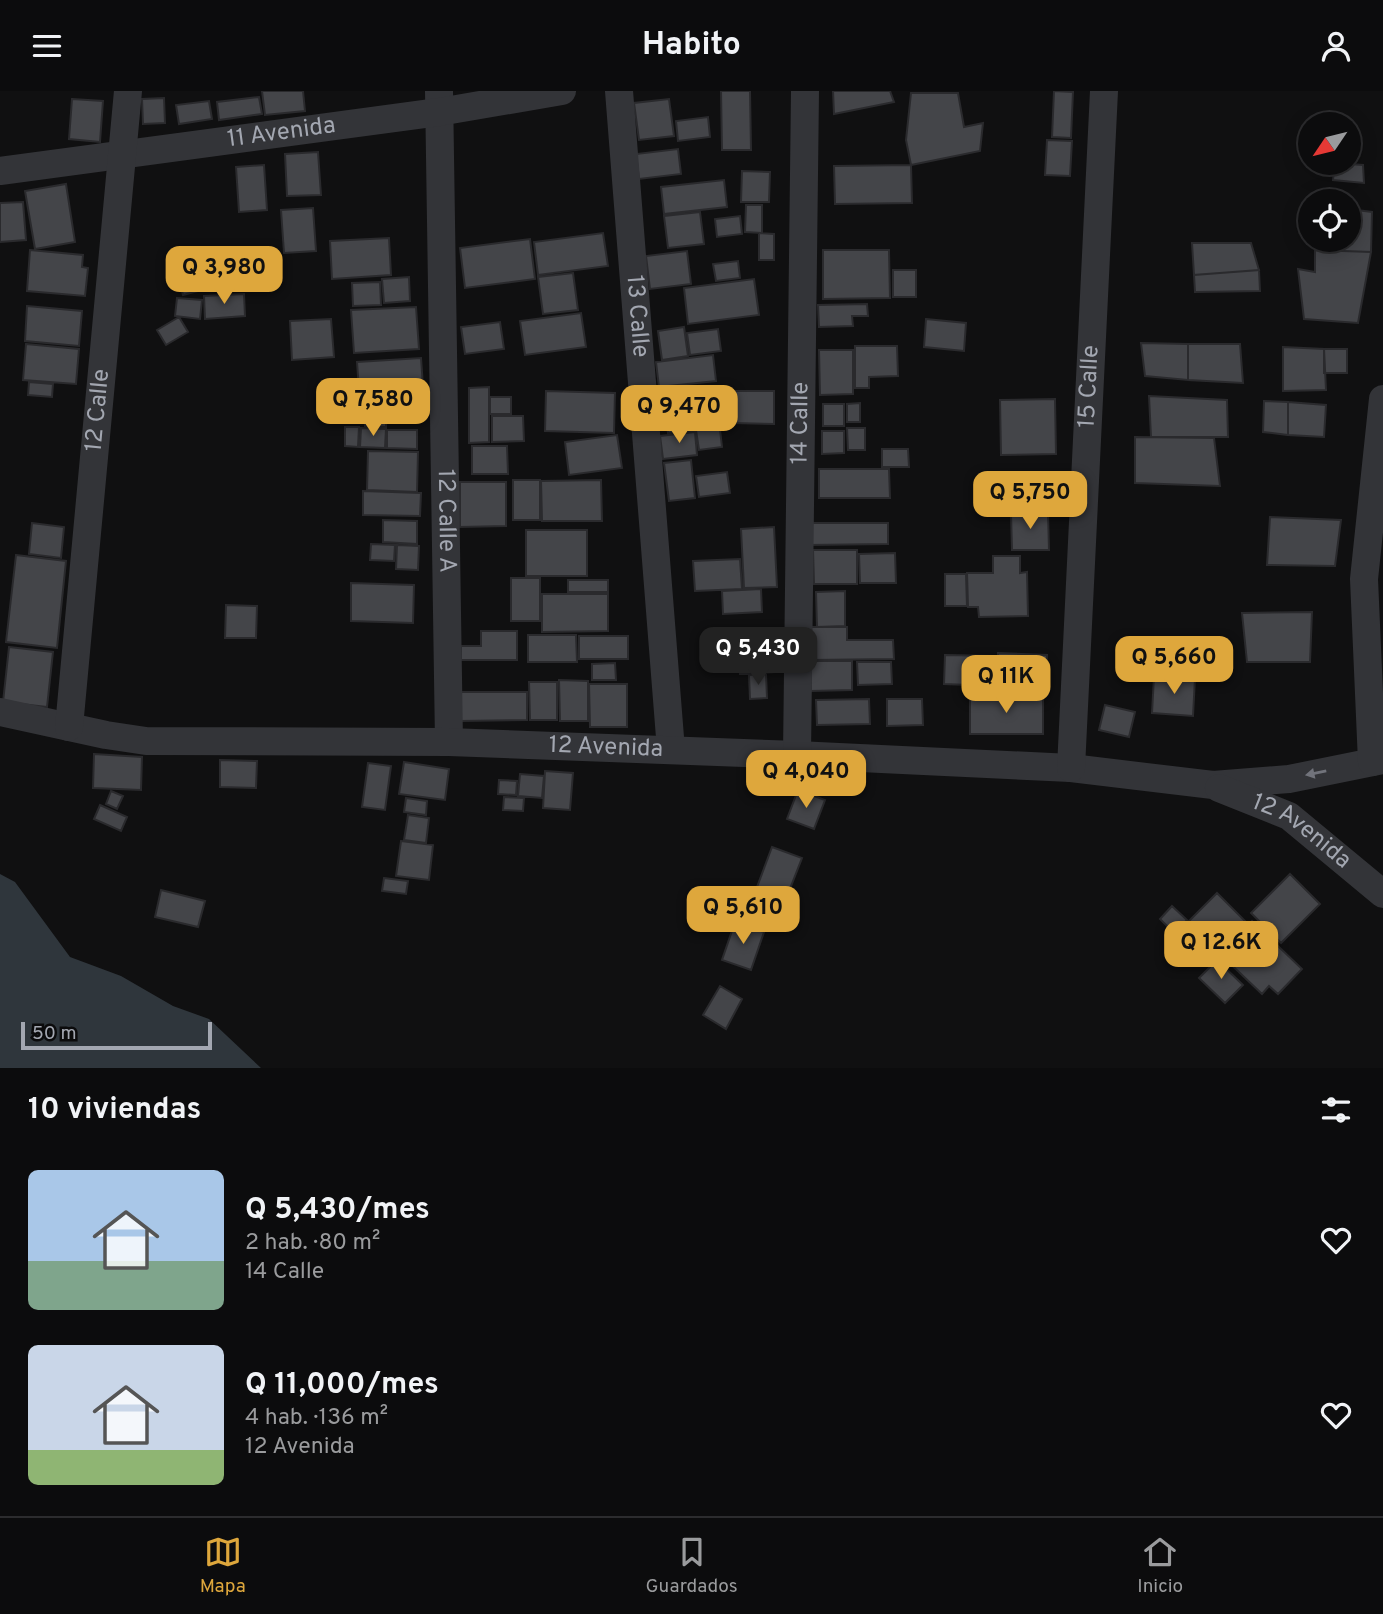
<!DOCTYPE html>
<html lang="es">
<meta charset="utf-8">
<style>
body{margin:0;font-family:Overpass,sans-serif;background:#151516;color:#f1f3f6;height:100vh;display:flex;flex-direction:column;font-size:26px;white-space:nowrap}
*{box-sizing:border-box;margin:0}
p{font-size:23px;color:#9a9b9d}
.icon{flex:none;width:38px;height:38px;fill:none;stroke:currentColor;stroke-width:2;stroke-linecap:round;stroke-linejoin:round}
.map{position:relative;height:977px;overflow:hidden}
.sheet{display:flex;flex-direction:column;background:#0c0c0d;flex:1}
.sheet>*{flex:none}
.needle{width:46px;rotate:235deg}
.tools{position:absolute;left:1298px;top:21px;display:grid;gap:14px}
.tools a{display:grid;place-items:center;width:63px;height:63px;border-radius:50%;background:#0c0c0d;box-shadow:0 4px 18px #0003,0 0 0 2px #2c2c2e;font-size:35px}
.scale{position:absolute;left:21px;bottom:18px;width:191px;box-sizing:border-box;padding-left:7px;border:4px solid #a3a7b1;border-top:0;font-size:19px;line-height:24px;white-space:nowrap;color:#a3a7b1;-webkit-text-stroke:5px #0b0b0c;paint-order:stroke}
.price{position:absolute;translate:-50% -60px;padding:0 16px;border-radius:14px;background:#dea73c;color:#111;font-size:23px;line-height:46px;filter:drop-shadow(0 2px 4px #0008)}
.price::after{content:'';position:absolute;left:50%;top:42px;width:21px;height:16px;margin-left:-10px;background:inherit;clip-path:polygon(0 0,100% 0,50% 100%)}
.price.on{background:#222;color:#fff}
ul{padding:0;list-style:none}
li{display:flex;align-items:center;gap:21px;height:175px;padding:0 28px}
li span{display:grid;place-items:center;flex:none;width:196px;height:140px;border-radius:10px;color:#555}
li>.icon{margin-inline-start:auto}
span .icon{width:84px;height:84px;fill:#fffc;stroke-width:1}
li b{font-size:30px}
h2{display:flex;justify-content:space-between;align-items:center;height:84px;padding:0 28px;font-size:30px}
header{display:flex;justify-content:space-between;align-items:center;height:91px;padding:0 28px;background:#0c0c0d;font-size:32px;font-weight:700}
.tabs{display:flex;justify-content:space-around;align-items:center;height:98px;border-top:2px solid #2c2c2e;background:#0c0c0d;font-size:19px;color:#9a9b9d}
.tabs a{display:grid;justify-items:center;gap:4px}
.tabs .on{color:#dea73c}
.map>svg:first-child{display:block}
.water{fill:#2f363c}
.building{fill:#444549;stroke:#2a2a2d;stroke-width:2}
.lines{fill:none;stroke-linecap:round;stroke-linejoin:round}
.minor{stroke:#333438;stroke-width:28}
.oneway{fill:#71737b}
.labels{text-anchor:middle;dominant-baseline:central;stroke-width:6;stroke-linejoin:round;paint-order:stroke}
.street-label{font-size:24px;fill:#a3a7b1;stroke:#0b0b0c}
</style>
<header><svg class="icon" aria-label="menu" viewBox="0 0 24 24"><path d="M4 6h16M4 12h16M4 18h16"/></svg>Habito<svg class="icon" aria-label="person" viewBox="0 0 24 24"><circle cx="12" cy="8" r="4"/><path d="M4 21q1-7 8-7t8 7"/></svg></header>
<div class="map">
<svg width="1383" height="977" viewBox="0 0 1383 977">
<rect width="100%" height="100%" fill="#101011"/>
<path class="water" d="M0,783L15,791L70,866L121,885L173,915L209,928L261,977H0Z"/>
<path class="building" d="M262,0H303L305,20L265,24Z
M721,0H750L751,59H722Z
M833,0H890L894,11L834,23Z
M1054,0L1073,1L1071,47L1052,46Z
M911,2H958L964,36L983,32L980,60L911,74L906,49Z
M259,6L262,23L219,29L217,11Z
M164,7L165,32L143,33L142,8Z
M72,8L103,10L100,51L69,48Z
M669,8L674,45L639,49L634,12Z
M209,10L212,28L179,33L176,14Z
M708,26L710,46L678,50L676,30Z
M1047,49L1072,50L1070,85L1045,84Z
M678,58L681,83L639,88L636,63Z
M318,61L321,104L287,105L285,63Z
M1335,72L1363,74L1364,92L1333,89Z
M264,74L267,119L239,121L236,76Z
M911,74L912,112L835,113L834,75Z
M742,80L770,81L769,111H741Z
M724,89L727,116L664,123L661,96Z
M66,93L75,151L35,158L25,100Z
M23,111L26,149L0,151V112Z
M746,114H762V142L745,141Z
M313,117L316,160L284,162L281,119Z
M1349,118L1372,121L1371,161L1315,159V149H1349Z
M700,121L704,153L668,157L664,125Z
M740,125L742,143L717,146L715,128Z
M603,142L608,175L538,184L534,151Z
M759,142L774,143V169H759Z
M389,147L391,184L332,188L330,150Z
M530,148L535,188L465,197L460,157Z
M1192,152H1251L1259,179L1194,184Z
M30,159L83,164L82,176L88,177L85,205L27,200Z
M823,159H889L890,207L823,208Z
M1315,159L1371,161L1358,232L1304,228L1298,178L1315,181Z
M687,160L691,193L650,198L646,165Z
M738,170L740,187L716,190L713,173Z
M204,178L209,197L183,204L178,185Z
M893,179H916V206H893Z
M1259,179L1260,200L1195,201L1194,184Z
M573,182L578,219L543,223L538,186Z
M409,186L410,210L384,212L382,188Z
M754,188L759,224L688,233L684,197Z
M380,191L381,214L353,215L352,192Z
M244,203L245,225L205,228L204,205Z
M177,207L202,209L200,228L175,225Z
M867,213L868,225H852L853,235L819,236L818,214Z
M27,215L82,220L79,255L25,250Z
M416,216L419,258L354,262L351,219Z
M581,222L586,256L525,264L520,230Z
M179,226L188,241L166,254L157,239Z
M331,228L334,266L292,269L290,230Z
M926,228L966,232L964,260L924,256Z
M500,231L504,258L465,263L461,236Z
M684,236L688,265L662,269L658,240Z
M718,238L721,260L690,264L687,242Z
M1141,252L1188,253V289L1145,285Z
M26,253L79,258L76,293L23,289Z
M1188,253H1240L1243,292L1188,289Z
M855,255H897L898,285L869,286V297H855Z
M1283,256L1324,258L1326,299L1283,300Z
M1324,258H1347V282H1324Z
M819,259H853V303L820,304Z
M713,264L716,290L659,296L656,271Z
M421,267L423,295L359,299L357,271Z
M29,291L53,293L52,306L28,304Z
M489,296V351L469,352V297Z
M546,300L615,302L614,342L545,340Z
M734,300H774V333L733,332Z
M716,304L722,356L699,359L696,339L668,342L663,311Z
M1149,305L1227,309L1228,346H1151Z
M490,306H511V323H490Z
M365,308L387,309L386,336L365,335Z
M1055,308L1056,363L1001,364L1000,309Z
M1264,310L1288,311V344L1263,341Z
M1288,311L1326,314L1324,346L1288,344Z
M860,312V331H847V313Z
M823,313H844V335H823Z
M492,325H523L524,350L492,351Z
M345,336H359L358,356L345,355Z
M361,337L386,338L385,357L360,356Z
M847,337H865V359H848Z
M387,339H417V358L387,357Z
M822,340H844V362L822,363Z
M695,341L697,364L663,368L660,345Z
M617,344L622,377L569,384L565,351Z
M1135,346L1214,347L1220,395L1135,392Z
M472,355H507L508,383H472Z
M882,358H908L909,376H882Z
M368,360L418,361L417,401L367,399Z
M691,369L695,407L669,410L664,372Z
M819,378H889L890,407H819Z
M727,381L730,402L699,406L696,385Z
M513,389H540V429H513Z
M601,389L602,430H542L541,390Z
M460,391H506V435L460,436Z
M363,400L421,402L420,425L363,424Z
M1048,421L1049,459H1012L1011,422Z
M1270,426L1341,429L1335,475L1267,474Z
M383,429L417,430V453L383,451Z
M32,432L64,436L61,467L29,463Z
M807,432H888V453L808,454Z
M774,436L777,496L744,497L741,438Z
M526,439H587V485H526Z
M371,453L395,454L394,470L370,469Z
M397,454L419,455L418,479L396,478Z
M813,459H857V493H814Z
M895,462L896,492H860L859,463Z
M16,464L66,470L57,557L6,551Z
M993,465H1020V482L1027,481L1028,525L979,526L978,516H968L967,482H993Z
M740,468L742,498L695,500L693,470Z
M945,483H966L967,515H945Z
M511,487H540V530H511Z
M568,489H608V501H568Z
M351,492L414,494L413,532L351,530Z
M761,498L762,521L723,523L722,500Z
M845,500V535L817,536L816,501Z
M542,503H608V540L542,541Z
M226,514L257,515L256,547H225Z
M1312,521L1310,571H1247L1242,522Z
M810,536H847V549H893L894,568L811,569Z
M481,540H517V569H461V555H481Z
M528,544H576L577,571H528Z
M579,545H628V568H579Z
M774,551L775,581L740,583L738,552Z
M9,556L53,561L47,616L3,611Z
M998,562L1047,564L1046,591L998,589Z
M945,564L995,565L994,595L944,593Z
M811,570H852V599L811,600Z
M857,571H891L892,593L858,594Z
M615,572L616,589H592V573Z
M766,583L767,607L750,608L749,584Z
M1154,585L1195,587L1193,625L1152,622Z
M559,589L588,590V630H560Z
M529,591H557V629H530Z
M589,593H627V636H590Z
M459,601H527V629L460,630Z
M970,604H1043V643H970Z
M869,608L870,633L817,634L816,609Z
M887,608H922L923,634L887,635Z
M1105,614L1135,621L1129,646L1099,639Z
M94,663L142,666L141,699L93,697Z
M220,669L257,670L256,697L220,696Z
M404,671L449,678L445,709L399,703Z
M368,672L391,675L385,719L362,716Z
M545,680L573,682L570,719L543,717Z
M520,683L544,685L542,707L518,705Z
M499,689L517,690L516,704L498,703Z
M798,699L825,709L814,738L787,728Z
M111,700L123,705L117,718L106,713Z
M504,706L524,707L523,720L503,719Z
M406,707L427,710L426,724L404,721Z
M100,714L127,726L121,740L94,728Z
M408,724L429,727L426,752L404,749Z
M401,750L433,754L429,789L396,785Z
M772,756L802,767L777,831L748,820Z
M1290,783L1320,813L1281,852L1251,822Z
M384,787L408,790L406,803L382,800Z
M161,799L205,810L198,836L155,826Z
M1217,802L1247,832L1207,873L1176,843Z
M1172,815L1187,829L1174,842L1160,828Z
M1252,830L1302,878L1278,903L1269,895L1262,903L1220,863Z
M735,831L764,841L751,879L722,869Z
M1217,869L1243,894L1225,912L1199,887Z
M720,895L742,908L726,938L703,924Z"/>
<g class="lines">
<g class="minor">
<path id="s1" d="M439,0L449,651"/>
<path id="s2" d="M619,0L671,659"/>
<path id="s3" d="M0,80L439,21L562,0"/>
<path id="s4" d="M0,621L106,644L146,650L449,651L797,664L1071,677L1213,694L1289,688L1383,669"/>
<path id="s5" d="M69,636L128,0"/>
<path id="s6" d="M797,664L805,0"/>
<path d="M1372,671L1364,488L1383,308"/>
<path id="s7" d="M1071,677L1104,0"/>
<path id="s8" d="M1219,697L1289,725L1383,803"/>
</g>
</g>
<defs><path id="oneway-solid" d="M-6-.8H1V-3.2L6.5 0L1 3.2V.8H-6Z" transform="scale(1.75)"/></defs>
<use class="oneway" href="#oneway-solid" transform="translate(1316 682) rotate(168)"/>
<g class="labels">
<g class="street-label">
<text stroke="none"><textPath href="#s3" startOffset="284">11 Avenida</textPath></text>
<text stroke="none"><textPath href="#s2" startOffset="226">13 Calle</textPath></text>
<text stroke="none"><textPath href="#s7" startOffset="382">15 Calle</textPath></text>
<text stroke="none"><textPath href="#s5" startOffset="318">12 Calle</textPath></text>
<text stroke="none"><textPath href="#s6" startOffset="332">14 Calle</textPath></text>
<text stroke="none"><textPath href="#s1" startOffset="430">12 Calle A</textPath></text>
<text stroke="none"><textPath href="#s4" startOffset="609">12 Avenida</textPath></text>
<text stroke="none"><textPath href="#s8" startOffset="94">12 Avenida</textPath></text>
</g>
</g>
</svg>
<div class="tools">
<a><svg class="needle" viewBox="-14 -14 28 28"><path d="M0-13l5 13h-10z" fill="#e53935"/><path d="M0 13l5-13h-10z" fill="#9a9b9d"/></svg></a>
<a><svg class="icon" aria-label="locate" viewBox="0 0 24 24"><circle cx="12" cy="12" r="6"/><path d="M12 2v4M12 18v4M2 12h4M18 12h4"/></svg></a>
</div>
<div class="scale">50 m</div>
<b class="price" style="left:224px;top:215px">Q 3,980</b>
<b class="price" style="left:373px;top:347px">Q 7,580</b>
<b class="price" style="left:679px;top:354px">Q 9,470</b>
<b class="price" style="left:1030px;top:440px">Q 5,750</b>
<b class="price on" style="left:758px;top:596px">Q 5,430</b>
<b class="price" style="left:1174px;top:605px">Q 5,660</b>
<b class="price" style="left:1006px;top:624px">Q 11K</b>
<b class="price" style="left:806px;top:719px">Q 4,040</b>
<b class="price" style="left:743px;top:855px">Q 5,610</b>
<b class="price" style="left:1221px;top:890px">Q 12.6K</b>
</div>
<section class="sheet">
<h2>10 viviendas<svg class="icon" aria-label="filters" viewBox="0 0 24 24"><path d="M4 7h16M4 17h16"/><circle cx="9" cy="7" r="2"/><circle cx="15" cy="17" r="2"/></svg></h2>
<ul>
<li><span style="background:linear-gradient(#a9c7e8 65%,#7fa58c 0)"><svg class="icon" aria-label="home" viewBox="0 0 24 24"><path d="M3 11l9-7 9 7M6 9v11h12V9"/></svg></span><div><b>Q 5,430/mes</b><p>2 hab. · 80 m²</p><p>14 Calle</p></div><svg class="icon" aria-label="heart" viewBox="0 0 24 24"><path d="M12 20l-8-8c-3-5 5-10 8-4 3-6 11-1 8 4z"/></svg></li>
<li><span style="background:linear-gradient(#c9d6e8 75%,#8fb573 0)"><svg class="icon" aria-label="home" viewBox="0 0 24 24"><path d="M3 11l9-7 9 7M6 9v11h12V9"/></svg></span><div><b>Q 11,000/mes</b><p>4 hab. · 136 m²</p><p>12 Avenida</p></div><svg class="icon" aria-label="heart" viewBox="0 0 24 24"><path d="M12 20l-8-8c-3-5 5-10 8-4 3-6 11-1 8 4z"/></svg></li>
</ul>
</section>
<nav class="tabs">
<a class="on"><svg class="icon" aria-label="map" viewBox="0 0 24 24"><path d="M3 6l6-2 6 2 6-2v14l-6 2-6-2-6 2zM9 4v14M15 6v14"/></svg>Mapa</a>
<a><svg class="icon" aria-label="saved" viewBox="0 0 24 24"><path d="M7 4h10v16l-5-4-5 4z"/></svg>Guardados</a>
<a><svg class="icon" aria-label="home" viewBox="0 0 24 24"><path d="M3 11l9-7 9 7M6 9v11h12V9"/></svg>Inicio</a>
</nav>
